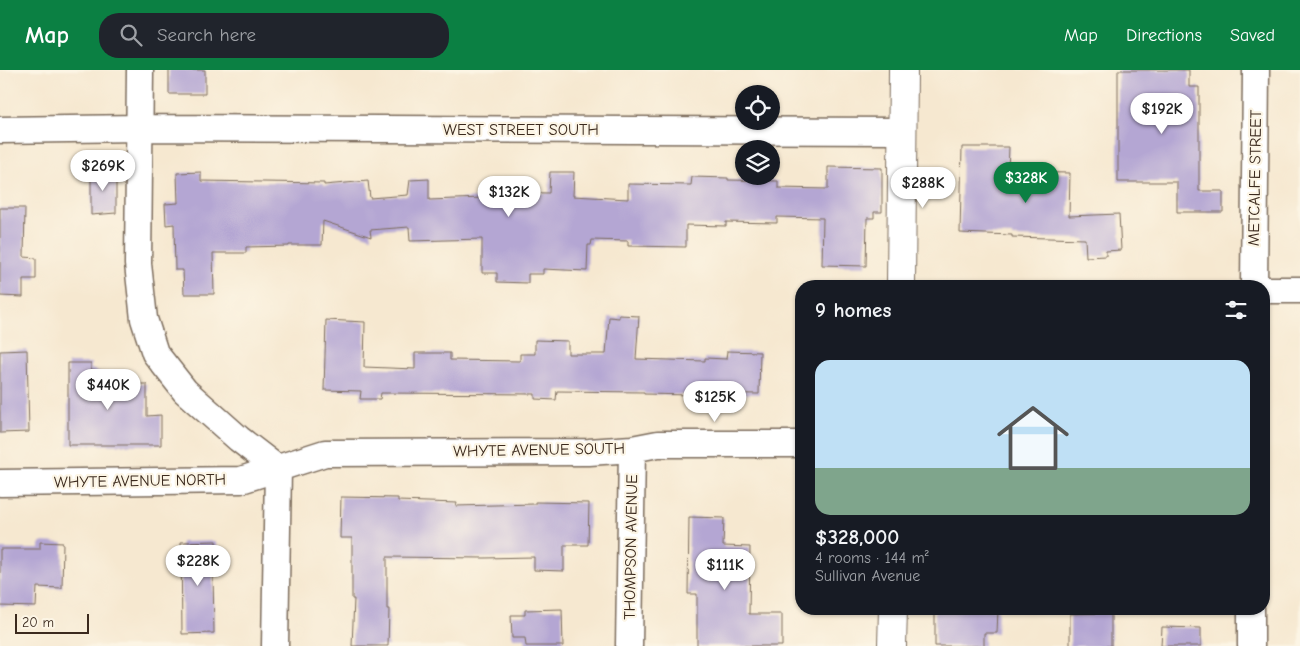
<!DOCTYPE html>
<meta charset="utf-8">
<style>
body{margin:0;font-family:"Comic Neue",sans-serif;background:#20242c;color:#f1f3f6;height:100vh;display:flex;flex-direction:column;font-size:19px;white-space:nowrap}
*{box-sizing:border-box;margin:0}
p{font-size:16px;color:#9ea1a6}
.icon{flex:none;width:28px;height:28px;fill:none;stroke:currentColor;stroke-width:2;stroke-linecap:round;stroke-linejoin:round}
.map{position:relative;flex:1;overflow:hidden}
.sheet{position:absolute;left:795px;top:210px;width:475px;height:335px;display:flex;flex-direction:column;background:#171b24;border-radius:20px;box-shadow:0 1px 4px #0004}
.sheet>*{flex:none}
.controls{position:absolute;left:735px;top:15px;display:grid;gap:10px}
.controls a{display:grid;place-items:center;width:45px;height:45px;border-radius:50%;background:#171b24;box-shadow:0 1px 4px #0004;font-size:25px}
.scale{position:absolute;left:15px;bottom:12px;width:74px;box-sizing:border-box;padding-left:5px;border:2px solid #3b2a1e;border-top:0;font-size:14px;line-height:18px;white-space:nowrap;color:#3b2a1e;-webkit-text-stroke:4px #fcf5e5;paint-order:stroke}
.price{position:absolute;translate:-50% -42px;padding:0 11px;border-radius:18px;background:#fff;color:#222;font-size:16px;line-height:32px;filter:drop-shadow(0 1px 2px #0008)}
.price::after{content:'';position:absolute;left:50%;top:30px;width:15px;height:11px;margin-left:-8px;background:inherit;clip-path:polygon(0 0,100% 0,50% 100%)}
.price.on{background:#0b8043;color:#fff}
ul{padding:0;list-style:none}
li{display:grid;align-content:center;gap:10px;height:265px;padding:0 20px}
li+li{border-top:1px solid #363941}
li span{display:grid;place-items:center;height:155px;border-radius:15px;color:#555}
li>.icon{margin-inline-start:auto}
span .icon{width:90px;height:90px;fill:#fffc;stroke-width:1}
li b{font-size:21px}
h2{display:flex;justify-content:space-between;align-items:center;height:60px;padding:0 20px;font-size:21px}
header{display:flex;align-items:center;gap:30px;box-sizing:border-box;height:70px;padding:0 25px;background:#0b8043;color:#fff}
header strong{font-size:24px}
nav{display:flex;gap:28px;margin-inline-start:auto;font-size:18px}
.search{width:350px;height:45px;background:#20242c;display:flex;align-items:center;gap:12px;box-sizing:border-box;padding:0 18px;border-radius:20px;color:#9ea1a6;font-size:19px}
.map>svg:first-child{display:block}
.building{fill:#b4a6d3}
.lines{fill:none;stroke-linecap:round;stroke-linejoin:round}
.minor-casing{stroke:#7c6c5c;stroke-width:29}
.tertiary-casing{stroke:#7c6c5c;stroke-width:30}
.minor{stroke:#fff;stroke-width:26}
.tertiary{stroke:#fff;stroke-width:28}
.labels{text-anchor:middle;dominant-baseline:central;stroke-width:4.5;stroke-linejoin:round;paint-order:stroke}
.street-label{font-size:16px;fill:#3b2a1e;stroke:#fcf5e5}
</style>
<header>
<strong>Map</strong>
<div class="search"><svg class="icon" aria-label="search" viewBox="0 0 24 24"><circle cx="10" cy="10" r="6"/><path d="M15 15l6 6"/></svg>Search here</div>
<nav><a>Map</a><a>Directions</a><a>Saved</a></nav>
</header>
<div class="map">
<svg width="1300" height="576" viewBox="0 0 1300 576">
<rect width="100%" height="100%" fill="#fcf5e5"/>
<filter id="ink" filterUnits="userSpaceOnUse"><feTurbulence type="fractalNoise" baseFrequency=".02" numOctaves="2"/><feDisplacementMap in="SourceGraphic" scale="10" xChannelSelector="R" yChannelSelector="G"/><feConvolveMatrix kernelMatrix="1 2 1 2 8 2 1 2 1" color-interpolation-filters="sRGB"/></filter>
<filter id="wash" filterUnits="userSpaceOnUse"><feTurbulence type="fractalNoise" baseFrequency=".0096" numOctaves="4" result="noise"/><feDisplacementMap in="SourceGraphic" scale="20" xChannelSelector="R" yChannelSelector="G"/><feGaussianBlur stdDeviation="1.12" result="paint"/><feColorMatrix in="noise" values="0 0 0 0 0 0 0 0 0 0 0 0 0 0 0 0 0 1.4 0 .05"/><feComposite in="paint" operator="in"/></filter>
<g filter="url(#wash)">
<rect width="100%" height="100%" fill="#f6e8d0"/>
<g id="blocks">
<path class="building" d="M169,0H205V24H169Z
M1118,0H1189V17H1199V121H1223V142H1177V112H1118Z
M962,77H1009L1008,102L1070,103L1069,146L1119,144L1121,180L1106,181V186L1086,187L1085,169L1012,167V165L960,163Z
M828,97L882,98V142H874V148H867L866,196L822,195L823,148L777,147V153L726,152V156L686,155V177L628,176V171L592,170L591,175H588L587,201L543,199V204H528V213L497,212V203H482V169L410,171L409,157L370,160L371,167L323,151L322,175H289V176L246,177V183H213L214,224H184L183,200H175L174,154L166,155L165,134L178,133L177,103L201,102V111L324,113V115L368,111L370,128L408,125L410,110L429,109V130L483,128V122L549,123L550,102H574L573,126L628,129V114L691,115L692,107L728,108V110L778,111V118L828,119Z
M91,99H116V143L91,145Z
M0,138H25L24,187L36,188V209H23V227L0,226Z
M619,245L639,246L636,289L705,291V288L726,289L727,281L760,282L759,324L691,323V325L644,324V322L557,321L556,330L535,329V324L381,323L380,329H360L361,321L324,320L326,250L365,252L364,297L415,299V283H450V290L520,291V284H535V270L568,271V284H606L609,247L619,248Z
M27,280L29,362L0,363V281Z
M68,293H91V299L103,303L102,314H147V346L161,345V375H68Z
M341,427L398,428V431L457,433L456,436L535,434V432L589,433L588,475H564V501L534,500V487L484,488L387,487V539H389L388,576H352L354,529H352V468H340Z
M689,447L724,448L723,476L750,477L749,544H782V576H697V524H688Z
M216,471V501H213L214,563L182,564L181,472Z
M40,472L63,473L62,518L37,517L36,537L0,536V479H40Z
M562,539L563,576H526L525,568H512L511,545H525V540Z
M935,539H998L997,563H984V576H935Z
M1111,543V576H1070V544Z
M1162,557L1201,558V576H1161Z"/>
</g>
</g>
<g filter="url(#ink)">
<use href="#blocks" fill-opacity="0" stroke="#7c6c5c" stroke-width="1"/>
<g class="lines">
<g class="minor-casing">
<path id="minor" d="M140,0L138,194L144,249L155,283L185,321L239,369L278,399
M0,60L139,58L902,61
M1254,216L1256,0
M1264,220H1300
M0,413L241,410L325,383L589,382L632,379L658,374H801
M275,576L278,399
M629,576L632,379
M1251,576V539"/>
</g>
<g class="tertiary-casing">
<path id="tertiary" d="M901,216L903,0
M892,576L893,539"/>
</g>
<use href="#minor" class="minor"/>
<use href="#tertiary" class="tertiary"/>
</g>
</g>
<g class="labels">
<g class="street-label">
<text x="521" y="60">WEST STREET SOUTH</text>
<text transform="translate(1255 108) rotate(-89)">METCALFE STREET</text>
<text transform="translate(539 380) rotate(-1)">WHYTE AVENUE SOUTH</text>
<text transform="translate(140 411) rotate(-1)">WHYTE AVENUE NORTH</text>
<text transform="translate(631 477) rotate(-89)">THOMPSON AVENUE</text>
</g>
</g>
</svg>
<div class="controls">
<a><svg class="icon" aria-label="locate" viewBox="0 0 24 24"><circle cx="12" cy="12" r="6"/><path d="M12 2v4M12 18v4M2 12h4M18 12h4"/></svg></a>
<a><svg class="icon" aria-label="layers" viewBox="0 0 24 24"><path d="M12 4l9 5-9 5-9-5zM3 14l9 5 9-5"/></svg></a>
</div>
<div class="scale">20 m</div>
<b class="price" style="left:1162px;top:65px">$192K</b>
<b class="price" style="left:103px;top:122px">$269K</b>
<b class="price on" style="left:1026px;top:134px">$328K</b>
<b class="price" style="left:923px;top:139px">$288K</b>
<b class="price" style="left:509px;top:148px">$132K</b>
<b class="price" style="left:108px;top:341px">$440K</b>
<b class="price" style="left:715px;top:353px">$125K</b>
<b class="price" style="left:198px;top:517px">$228K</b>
<b class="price" style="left:725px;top:521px">$111K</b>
<section class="sheet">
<h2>9 homes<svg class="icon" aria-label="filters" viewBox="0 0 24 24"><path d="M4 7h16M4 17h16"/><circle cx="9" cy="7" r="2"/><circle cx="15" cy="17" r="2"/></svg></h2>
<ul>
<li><span style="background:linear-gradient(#bfe0f5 70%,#7fa58c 0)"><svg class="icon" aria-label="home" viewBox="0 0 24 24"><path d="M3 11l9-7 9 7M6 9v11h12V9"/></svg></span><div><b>$328,000</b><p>4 rooms · 144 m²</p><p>Sullivan Avenue</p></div></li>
</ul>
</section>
</div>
